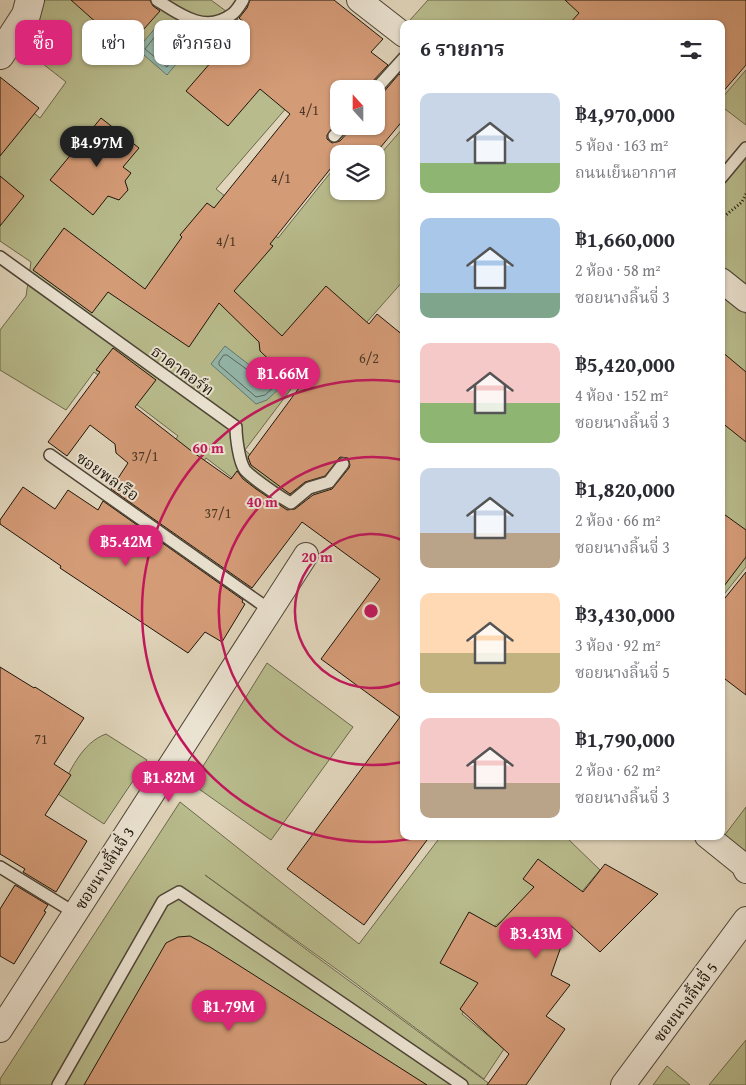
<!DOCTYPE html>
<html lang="th">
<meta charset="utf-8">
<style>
body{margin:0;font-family:"Gentium Book Plus","Noto Serif Thai",serif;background:#f2f2f3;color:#2b2b33;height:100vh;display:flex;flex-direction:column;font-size:19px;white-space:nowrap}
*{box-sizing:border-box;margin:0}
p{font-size:16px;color:#7c7c81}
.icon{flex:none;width:28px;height:28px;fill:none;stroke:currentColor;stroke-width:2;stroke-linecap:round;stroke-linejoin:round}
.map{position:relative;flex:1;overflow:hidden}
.side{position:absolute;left:400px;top:20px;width:325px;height:820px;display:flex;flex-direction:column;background:#fff;border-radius:10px;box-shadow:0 1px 4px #0004}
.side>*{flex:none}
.guide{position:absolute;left:15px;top:20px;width:310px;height:45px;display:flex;gap:10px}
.needle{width:32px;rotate:339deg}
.buttons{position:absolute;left:330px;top:80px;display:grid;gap:10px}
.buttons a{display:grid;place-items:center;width:55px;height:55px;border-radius:10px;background:#fff;box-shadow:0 1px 4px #0004;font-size:25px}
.price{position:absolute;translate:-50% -42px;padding:0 11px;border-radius:18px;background:#db2777;color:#fff;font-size:16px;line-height:32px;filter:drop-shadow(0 1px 2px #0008)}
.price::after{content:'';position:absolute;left:50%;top:30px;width:15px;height:11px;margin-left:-8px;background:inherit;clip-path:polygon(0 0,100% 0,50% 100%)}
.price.current{background:#222;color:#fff}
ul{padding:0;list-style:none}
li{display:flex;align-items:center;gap:15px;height:125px;padding:0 20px}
li span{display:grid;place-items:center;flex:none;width:140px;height:100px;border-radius:10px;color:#555}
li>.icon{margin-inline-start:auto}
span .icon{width:60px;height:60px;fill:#fffc;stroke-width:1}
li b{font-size:21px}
h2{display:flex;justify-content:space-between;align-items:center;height:60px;padding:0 20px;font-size:21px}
.tag{padding:0 18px;border-radius:10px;background:#fff;box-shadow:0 1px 4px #0004;font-size:18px;line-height:45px}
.tag.current{background:#db2777;color:#fff}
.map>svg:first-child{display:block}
.green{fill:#b8bb8c;stroke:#6b684b}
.water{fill:#94b8ac;stroke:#65776b}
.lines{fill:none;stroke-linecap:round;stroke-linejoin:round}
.shore{stroke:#59665b;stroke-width:1}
.building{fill:#d49b77;stroke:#1e150a}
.service-casing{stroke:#4e4536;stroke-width:14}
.minor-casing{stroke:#4e4536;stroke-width:26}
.tertiary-casing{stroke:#4e4536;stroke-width:30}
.path{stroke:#1e150a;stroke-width:3;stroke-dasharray:1 2.5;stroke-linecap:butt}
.service{stroke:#ebe3d2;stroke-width:11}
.minor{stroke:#ebe3d2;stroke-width:24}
.tertiary{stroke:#ebe3d2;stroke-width:28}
.ring{fill:none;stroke:#c2185b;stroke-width:2.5}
.labels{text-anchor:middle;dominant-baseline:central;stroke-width:4;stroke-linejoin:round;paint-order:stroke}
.number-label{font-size:14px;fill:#4c3625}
.street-label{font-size:16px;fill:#1e150a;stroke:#ebe3d2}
.centre{fill:#c2185b;stroke:#ebe3d2;stroke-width:2.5}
.ring-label{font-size:15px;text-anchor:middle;font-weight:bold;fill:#c2185b;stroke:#ebe3d2;stroke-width:4;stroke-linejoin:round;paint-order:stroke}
</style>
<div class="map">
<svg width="746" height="1085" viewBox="0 0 746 1085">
<rect width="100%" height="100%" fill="#e0d4ba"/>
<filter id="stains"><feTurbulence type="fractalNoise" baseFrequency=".004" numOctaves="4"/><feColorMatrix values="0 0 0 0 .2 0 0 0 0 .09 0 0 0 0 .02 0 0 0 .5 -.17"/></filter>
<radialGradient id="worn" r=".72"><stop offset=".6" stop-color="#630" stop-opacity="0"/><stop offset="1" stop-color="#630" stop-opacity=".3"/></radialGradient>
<path class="green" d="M41,0H211L314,76L216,189L278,238L339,162V191H376V154H345L360,135L383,151L404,127V280L328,366L316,356L245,450L307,507L294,525L206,458L158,526L128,503L178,436L94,372L66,410L0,370V330L26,296L31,262L0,241V86L40,118L66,82L19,45Z
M428,0H571L598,24H414L410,20Z
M746,70V125L721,106V99Z
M746,155V286L721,267V184Z
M721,295L746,314V567L721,598Z
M267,663L353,727L271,840L192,784Z
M106,734L147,760L104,824L58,794C70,772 81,743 106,734Z
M180,802L359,944L441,836H565L600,870L573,902L576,926L540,930L508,917L487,931L496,955L462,1014L504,1049L484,1079L339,971L205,875L491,1085H0V1079Z
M746,807V865L721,840Z
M746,1040V1085H709Z
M667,1066L690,1085H653Z"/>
<path class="water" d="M158,25L187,51L167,75L137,49Z
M225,346L252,367C267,366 275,372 284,384L267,400L256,404L211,364Z"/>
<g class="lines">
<path class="shore" d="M159,33L179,51L167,67L145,49L157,34Z
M224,355H227L249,371L263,372L275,380L276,385L265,395L256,397L219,365V362Z"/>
</g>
<path class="building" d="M71,0H150L153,6L160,11L126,49Z
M250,0H334L383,39L371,52L388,65L370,84L369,89H339V120L327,135V139L332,143L340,141L349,131L350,126H376V96L382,94L399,74L404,78V119L375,154H339V158L270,244L273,246L234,291L282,336L326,286L369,324L377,314L404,336V836H430L364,925L287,869L400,717L321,659L380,579L302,522L252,588L111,489L128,463L116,453L115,444L90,425L67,456L48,442L100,372L96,370L113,348L156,380L135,407L194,453L231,479L237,471L243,479L256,489L287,510L295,509L313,495L332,489L349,468L350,465L348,458L340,457L325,476L305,482L290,494L251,465L248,457L299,388L260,351L259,342L219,303L189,347L108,292L92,313L33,270L64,228L145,289L182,237L180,235L207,203L214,208L290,114L260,89L228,126L186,91L245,23L239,18L247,8Z
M565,0H746V65L721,94V24H569L579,13Z
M0,77L39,108L0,156Z
M101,118L139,148L123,167L131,173L125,181L128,190L119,200L108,196L93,215L50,180Z
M0,176L24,196L0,226Z
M721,351L746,372V442L721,422Z
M23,487L55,509L68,490L98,510L103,501L243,600L242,602L245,604L222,642L205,632L188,653L60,568L61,566L0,524V520Z
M721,512L746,530V557L721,590Z
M746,572V695L721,676V603Z
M0,667L34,688L35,687L84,718L54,764L71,775L45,815L87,841L56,892L23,872L25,869L0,854Z
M538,859L583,892L605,864L658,894L600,952L569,924L551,975L570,985L546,1016L565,1029L526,1085H487L509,1054L460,1009L478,983L440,963L469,912L496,927L534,887L523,879Z
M15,885L48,905L44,911L46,912L14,964L0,956V909Z
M190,936L210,947L427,1085H84L166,943L178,937Z"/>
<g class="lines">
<g class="service-casing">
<path id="service" d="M157,0C179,14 205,34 231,15C236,12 240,5 243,0
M376,89L404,58
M334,136L343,126
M721,178L746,148
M0,257L236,427C236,437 239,462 245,470C252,478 281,498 291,503L309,488L329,482L343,464
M50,455L270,610
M0,867L75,913
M58,1085L163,901L179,892L462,1085"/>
</g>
<g class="minor-casing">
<path id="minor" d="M359,0L404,35
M721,280L746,300
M707,836L743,865L746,871
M0,1030L306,555
M623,1085L746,919"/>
</g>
<g class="tertiary-casing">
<path id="tertiary" d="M0,55L26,15L30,0"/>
</g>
<path class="path" d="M721,219L742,202L746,194"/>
<use href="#service" class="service"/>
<use href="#minor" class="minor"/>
<use href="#tertiary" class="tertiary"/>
</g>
<g class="ring">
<path d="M404 681A77 77 0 1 1 404 541"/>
<path d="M403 762A154 154 0 1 1 403 460"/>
<path d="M421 837A231 231 0 1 1 403 382"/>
</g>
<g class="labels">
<g class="number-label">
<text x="309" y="110">4/1</text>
<text x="281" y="178">4/1</text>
<text x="226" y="241">4/1</text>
<text x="369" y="358">6/2</text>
<text x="145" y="456">37/1</text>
<text x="218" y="513">37/1</text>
<text x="41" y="739">71</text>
</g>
<g class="street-label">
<text transform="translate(183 370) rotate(36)">ธาดาคอร์ท</text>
<text transform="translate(108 476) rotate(35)">ซอยพลเรือ</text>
<text transform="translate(104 868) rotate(-57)">ซอยนางลิ้นจี่ 3</text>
<text transform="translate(685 1002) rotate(-53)">ซอยนางลิ้นจี่ 5</text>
</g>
</g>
<circle cx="371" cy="611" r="8" class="centre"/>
<g class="ring-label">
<text x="208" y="453">60 m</text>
<text x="262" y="507">40 m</text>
<text x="317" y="562">20 m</text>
</g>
<rect width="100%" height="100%" filter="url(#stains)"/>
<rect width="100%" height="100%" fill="url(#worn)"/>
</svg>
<div class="buttons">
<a><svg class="needle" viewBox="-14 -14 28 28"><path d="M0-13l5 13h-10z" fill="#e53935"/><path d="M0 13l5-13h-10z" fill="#7c7c81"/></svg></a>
<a><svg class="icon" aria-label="layers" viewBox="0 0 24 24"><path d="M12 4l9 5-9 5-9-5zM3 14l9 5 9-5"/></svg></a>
</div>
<b class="price current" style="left:97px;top:168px">฿4.97M</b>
<b class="price" style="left:283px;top:399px">฿1.66M</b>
<b class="price" style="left:126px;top:567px">฿5.42M</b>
<b class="price" style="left:169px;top:803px">฿1.82M</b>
<b class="price" style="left:536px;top:959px">฿3.43M</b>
<b class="price" style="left:229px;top:1032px">฿1.79M</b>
<div class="guide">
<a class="tag current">ซื้อ</a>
<a class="tag">เช่า</a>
<a class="tag">ตัวกรอง</a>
</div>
<section class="side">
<h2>6 รายการ<svg class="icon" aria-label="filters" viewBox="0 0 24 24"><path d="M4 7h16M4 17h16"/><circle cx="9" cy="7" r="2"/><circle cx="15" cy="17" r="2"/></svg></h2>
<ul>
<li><span style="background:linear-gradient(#c9d6e8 70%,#8fb573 0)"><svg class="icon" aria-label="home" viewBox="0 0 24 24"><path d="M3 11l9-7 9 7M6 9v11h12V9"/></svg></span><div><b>฿4,970,000</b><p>5 ห้อง · 163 m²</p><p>ถนนเย็นอากาศ</p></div></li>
<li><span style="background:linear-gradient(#a9c7e8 75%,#7fa58c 0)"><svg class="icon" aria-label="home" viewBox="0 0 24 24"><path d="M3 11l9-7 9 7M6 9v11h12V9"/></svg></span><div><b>฿1,660,000</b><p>2 ห้อง · 58 m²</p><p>ซอยนางลิ้นจี่ 3</p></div></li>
<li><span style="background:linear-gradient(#f6c9c9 60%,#8fb573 0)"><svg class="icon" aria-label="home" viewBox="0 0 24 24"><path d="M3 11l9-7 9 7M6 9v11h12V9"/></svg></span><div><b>฿5,420,000</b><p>4 ห้อง · 152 m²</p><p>ซอยนางลิ้นจี่ 3</p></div></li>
<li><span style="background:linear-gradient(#c9d6e8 65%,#b9a48a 0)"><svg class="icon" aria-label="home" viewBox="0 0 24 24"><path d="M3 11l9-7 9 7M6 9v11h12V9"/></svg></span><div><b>฿1,820,000</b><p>2 ห้อง · 66 m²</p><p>ซอยนางลิ้นจี่ 3</p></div></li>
<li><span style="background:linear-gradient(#ffd9b3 60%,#c2b280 0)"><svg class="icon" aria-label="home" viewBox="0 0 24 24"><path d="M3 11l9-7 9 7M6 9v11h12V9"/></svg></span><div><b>฿3,430,000</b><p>3 ห้อง · 92 m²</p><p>ซอยนางลิ้นจี่ 5</p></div></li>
<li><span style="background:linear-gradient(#f6c9c9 65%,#b9a48a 0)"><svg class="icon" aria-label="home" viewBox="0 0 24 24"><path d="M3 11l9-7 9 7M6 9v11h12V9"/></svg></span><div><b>฿1,790,000</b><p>2 ห้อง · 62 m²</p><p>ซอยนางลิ้นจี่ 3</p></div></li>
</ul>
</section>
</div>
